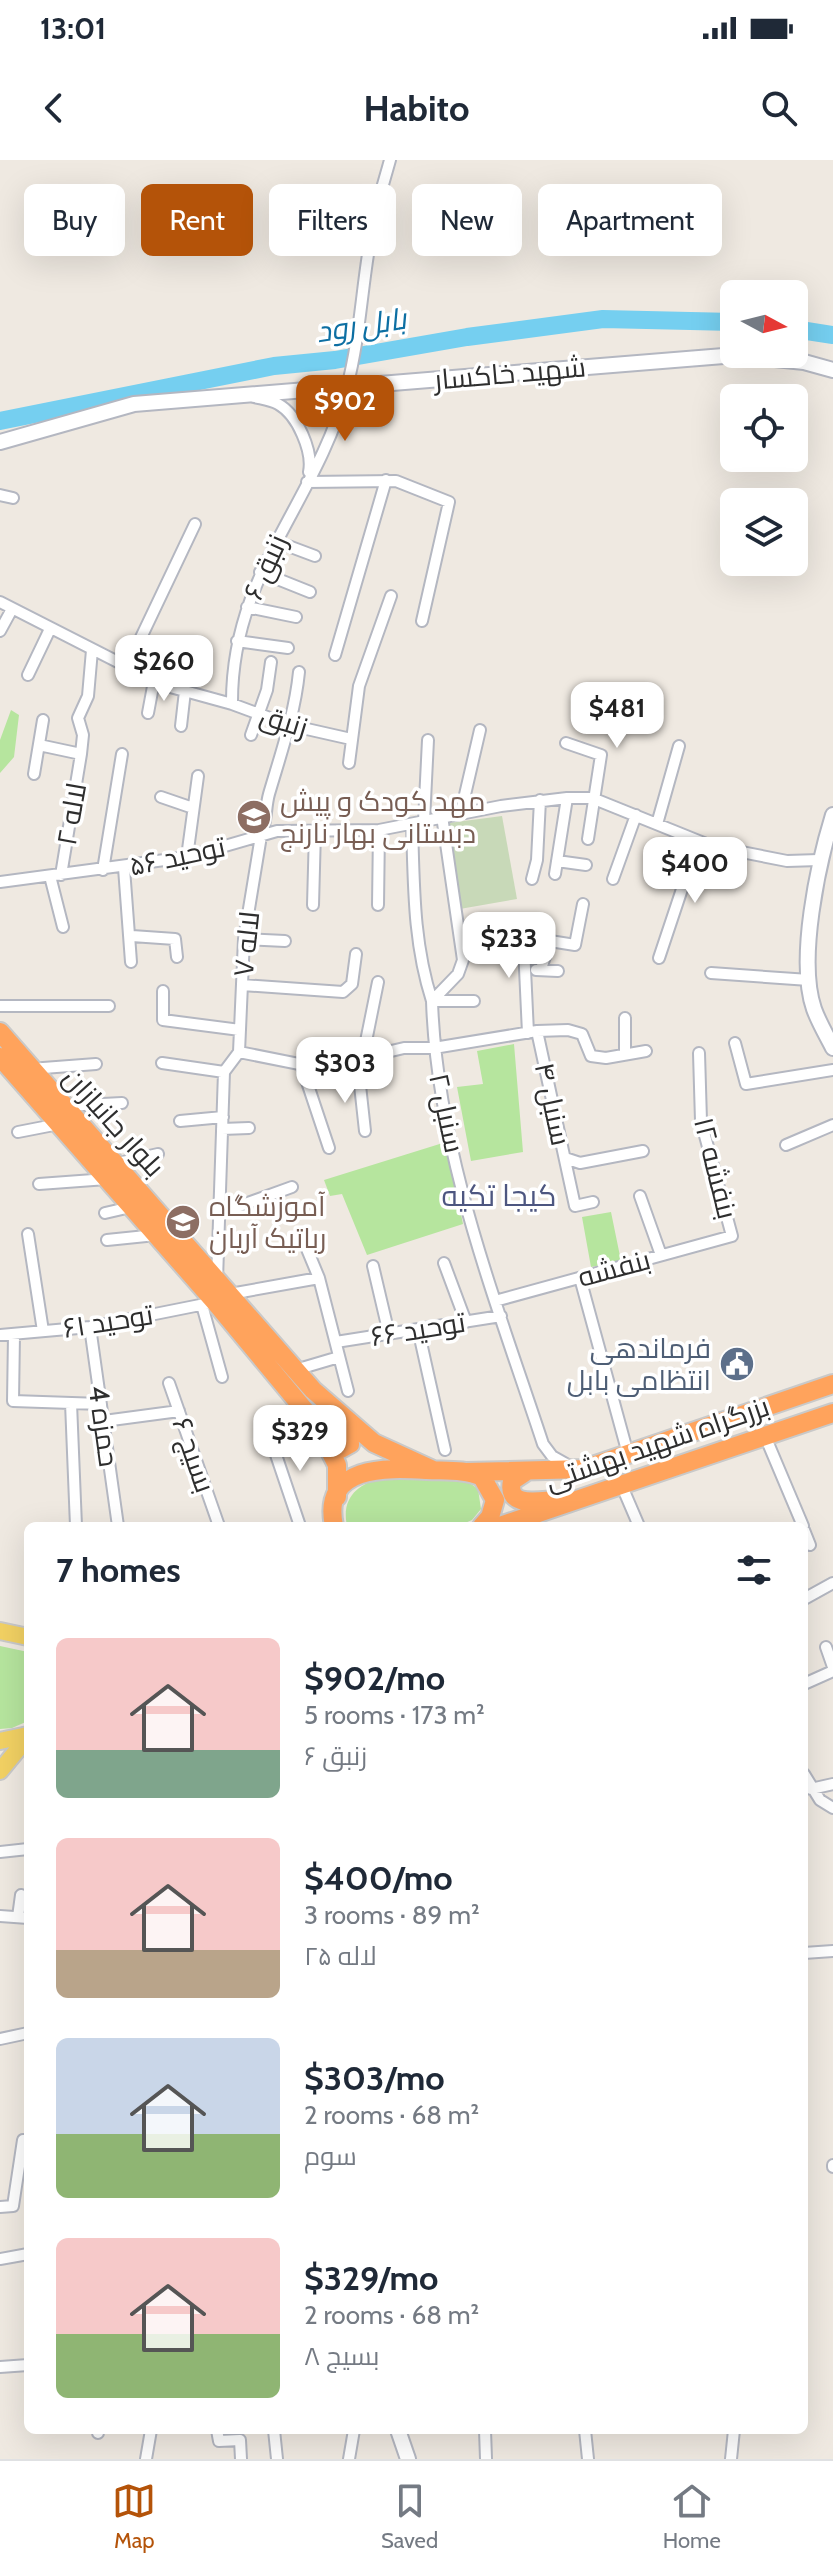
<!DOCTYPE html>
<meta charset="utf-8">
<style>
body{margin:0;font-family:Cabin,Cairo,sans-serif;background:#f6f6f7;color:#1f2937;height:100vh;display:flex;flex-direction:column;font-size:30px;white-space:nowrap}
*{box-sizing:border-box;margin:0}
p{font-size:26px;color:#747a83}
.icon{flex:none;width:44px;height:44px;fill:none;stroke:currentColor;stroke-width:2;stroke-linecap:round;stroke-linejoin:round}
.map{position:relative;flex:1;overflow:hidden}
.drawer{position:absolute;left:24px;top:1362px;width:784px;height:912px;display:flex;flex-direction:column;background:#fff;border-radius:12px;box-shadow:0 8px 32px #0002}
.drawer>*{flex:none}
.top-card{position:absolute;left:24px;top:24px;width:786px;height:72px;display:flex;gap:16px}
.needle{width:52px;rotate:97deg}
.fabs{position:absolute;left:720px;top:120px;display:grid;gap:16px}
.fabs a{display:grid;place-items:center;width:88px;height:88px;border-radius:12px;background:#fff;box-shadow:0 8px 32px #0002;font-size:40px}
.price{position:absolute;translate:-50% -68px;padding:0 18px;border-radius:16px;background:#fff;color:#222;font-size:26px;line-height:52px;filter:drop-shadow(0 2px 4px #0008)}
.price::after{content:'';position:absolute;left:50%;top:48px;width:24px;height:18px;margin-left:-12px;background:inherit;clip-path:polygon(0 0,100% 0,50% 100%)}
.price.active{background:#b45309;color:#fff}
ul{padding:0;list-style:none}
li{display:flex;align-items:center;gap:24px;height:200px;padding:0 32px}
li span{display:grid;place-items:center;flex:none;width:224px;height:160px;border-radius:12px;color:#555}
li>.icon{margin-inline-start:auto}
span .icon{width:96px;height:96px;fill:#fffc;stroke-width:1}
li b{font-size:34px}
h2{display:flex;justify-content:space-between;align-items:center;height:96px;padding:0 32px;font-size:34px}
.pill{padding:0 28px;border-radius:12px;background:#fff;box-shadow:0 8px 32px #0002;font-size:28px;line-height:72px}
.pill.active{background:#b45309;color:#fff}
.status{display:flex;justify-content:space-between;align-items:center;height:56px;padding:0 40px;background:#fff;direction:ltr}
.status svg{height:22px;fill:currentColor}
header{display:flex;justify-content:space-between;align-items:center;height:104px;padding:0 32px;background:#fff;font-size:36px;font-weight:700}
.tab-bar{display:flex;justify-content:space-around;align-items:center;height:112px;border-top:2px solid #e0e1e3;background:#fff;font-size:22px;color:#747a83}
.tab-bar a{display:grid;justify-items:center;gap:4px}
.tab-bar .active{color:#b45309}
.map>svg:first-child{display:block}
.green{fill:#b6e59e}
.cemetery{fill:#c8d9b8}
.lines{fill:none;stroke-linecap:round;stroke-linejoin:round}
.river{stroke:#75cff0;stroke-width:18}
.street-casing{stroke:#b4b7c1;stroke-width:14}
.secondary-casing{stroke:#b4b7c1;stroke-width:18}
.primary-casing{stroke:#c9c9c9;stroke-width:20}
.highway-casing{stroke:#c9c9c9;stroke-width:22}
.street{stroke:#fff;stroke-width:10}
.secondary{stroke:#fff;stroke-width:14}
.primary{stroke:#f2d163;stroke-width:16}
.highway{stroke:#ffa35c;stroke-width:18}
.labels{text-anchor:middle;dominant-baseline:central;stroke-width:7;stroke-linejoin:round;paint-order:stroke}
.street-label{font-size:28px;fill:#2e2e2e;stroke:#fff}
.education-label{font-size:28px;fill:#785e54;stroke:#fff;text-anchor:start}
.service-label{font-size:28px;fill:#4e5e75;stroke:#fff;text-anchor:end}
.water-label{font-size:30px;font-style:italic;fill:#0d6fa3;stroke:#fff}
.neighbourhood-label{font-size:30px;fill:#4d5680;stroke:#fff}
</style>
<div class="status"><b>13:01</b><svg viewBox="0 0 49 12"><path d="M0 12V9h3v3zM5 12V6h3v6zM10 12V3h3v9zM15 12V0h3v12zM26 1h20v11H26zM47 4h2v5h-2z"/></svg></div>
<header><svg class="icon" aria-label="back" viewBox="0 0 24 24"><path d="M15 5l-7 7 7 7"/></svg>Habito<svg class="icon" aria-label="search" viewBox="0 0 24 24"><circle cx="10" cy="10" r="6"/><path d="M15 15l6 6"/></svg></header>
<div class="map">
<svg width="833" height="2299" viewBox="0 0 833 2299">
<rect width="100%" height="100%" fill="#efe9e1"/>
<path class="green" d="M11,550L19,555L14,597L0,613V580Z
M514,884L523,992L471,1001L457,927L483,924L477,891Z
M446,982L463,1064L367,1095L342,1034L330,1036L324,1020Z
M611,1052L621,1101L591,1107L582,1057Z
M384,1317L467,1321L478,1329L481,1349L472,1360L458,1366H347C341,1337 358,1324 384,1317Z
M0,1486L28,1492V1561L12,1568L0,1569Z"/>
<path class="cemetery" d="M502,656L517,739L454,750L441,664Z"/>
<g class="lines">
<path class="river" d="M794,169L833,175
M0,261L274,206L335,200L467,177L603,159L734,162"/>
<g class="street-casing">
<path id="street" d="M254,237C262,239 271,240 278,244C298,255 313,292 309,312
M307,322L396,321L449,342L422,461
M0,335L13,338
M275,381L315,396
M260,412L310,432
M0,442L163,525L232,544L289,565L351,579
M247,447L296,457
M0,471L12,449
M237,481L288,488
M335,495L386,320
M127,507L195,364
M28,515L50,469
M232,544C231,413 316,344 347,227C361,174 362,119 373,65C377,43 384,22 390,0
M148,553L154,521
M181,566L185,531
M251,575L267,530L271,502
M566,583L601,595L588,679
M39,585L81,594
M349,603L359,526L391,436
M34,614L43,560
M161,637L193,648
M461,652L480,570
M442,656L463,800L458,814L432,841C437,993 496,1141 543,1284L552,1296L568,1305
M424,661L428,580
M412,664C414,725 413,782 432,841H474
M657,664L679,586
M187,697L198,616
M557,701L586,705
M124,708L131,802
M103,710L122,594
M555,714L567,638
M61,715L81,594L83,575L78,558L88,536L92,490
M50,716L63,767
M532,719L537,700L540,640
M613,719L636,655
M0,722L187,697L277,671L379,670L501,646L567,638H592L711,686L787,701L819,700
M313,745L315,671
M378,745L379,670
M523,766L528,873
M132,776L175,779L177,797
M244,779L285,781
M659,798L698,681
M541,809L550,781L575,785L583,744
M536,810L558,811
M711,813L809,820
M242,825L343,832L352,824L356,794
M163,831V860L240,870
M0,846H109
M537,871L575,1046L593,1042
M735,883L746,924L833,910
M239,892L244,779L261,676C267,662 265,648 269,634C281,593 295,553 299,512
M239,892L359,916
M625,894V858
M162,903L224,912
M301,904L329,988
M30,909L96,904
M359,916L387,892L404,888H434L537,871L568,870L582,874L591,896L606,898L646,891
M64,946L122,943
M180,961L223,957
M222,969L249,968
M365,971L359,916L378,822
M18,972L59,964
M786,985L833,965
M565,998L580,1003L643,991
M114,1004L158,994
M39,1024L107,1019
M640,1036L661,1095
M105,1053L131,1047
M220,1053L292,1027
M28,1074L43,1171
M302,1077L319,1118L348,1231
M107,1080L156,1075
M444,1103L466,1162
M373,1106L389,1174
M580,1118L628,1294
M217,1120L224,912L239,892
M230,1134L319,1118
M495,1141L732,1076L701,961L699,893
M202,1145L222,1217
M90,1167L118,1366
M418,1169L445,1290
M0,1175L90,1167L215,1142
M14,1175L13,1241L101,1244
M336,1182L501,1156
M295,1210L339,1197
M169,1223L219,1366
M71,1243L76,1366
M104,1261L179,1251
M268,1271L300,1366
M765,1276L803,1366
M621,1324L639,1366
M804,1370L810,1385
M804,1439L833,1423
M826,1487L833,1507
M804,1524L833,1511
M804,1614L820,1640L833,1648
M811,1629L833,1624
M0,1692L28,1689
M0,1756L28,1758
M18,1757L21,1735
M804,1793L833,1791
M0,1879L28,1873
M833,2007V2005
M0,2047L13,2046L23,1980
M0,2099L28,2094
M0,2207L28,2205
M217,2270L219,2281L240,2280L241,2299
M274,2270L277,2299
M485,2270L486,2299
M585,2270L588,2299
M98,2273V2270
M146,2299L151,2270
M349,2299L354,2270
M731,2299L734,2270"/>
</g>
<g class="secondary-casing">
<path id="secondary" d="M0,282L134,244L736,195L804,202L833,210
M833,655C818,704 797,800 814,849C819,863 827,876 833,888
M398,2270L408,2299"/>
</g>
<g class="primary-casing">
<path id="primary" d="M0,1471L28,1477
M0,1581L28,1575
M0,1611L28,1577"/>
</g>
<g class="highway-casing">
<path id="highway" d="M0,872L313,1230L374,1283L433,1310
M0,897L215,1142L317,1265L337,1305V1337
M330,1285L341,1289L350,1284L346,1261
M527,1311L512,1321C506,1348 537,1341 555,1340
M466,1312L584,1309L833,1224
M334,1366C321,1304 388,1308 427,1310C445,1311 466,1309 482,1317L495,1340L490,1357L482,1366
M500,1366L833,1253"/>
</g>
<use href="#street" class="street"/>
<use href="#secondary" class="secondary"/>
<use href="#primary" class="primary"/>
<use href="#highway" class="highway"/>
</g>
<defs>
<g id="school-disc" transform="scale(1.8)"><circle r="9.5" fill="#8d6e63" stroke="#fff"/><path d="M0-5L7-2L0 1L-7-2ZM-4 1L0 2.5L4 1V4Q0 6-4 4Z" fill="#fff"/></g>
<g id="civic-disc" transform="scale(1.8)"><circle r="9.5" fill="#5c6f8a" stroke="#fff"/><path d="M-.6-6.5H3V-4.5H.6V-3L4-1V1h2V6H-6V1h2V-1L-.6-3ZM-1.2 2.5V6h2.4V2.5Z" fill="#fff"/></g>
</defs>
<g fill-rule="evenodd">
<use href="#school-disc" x="254" y="657"/>
<use href="#school-disc" x="183" y="1062"/>
<use href="#civic-disc" x="737" y="1204"/>
</g>
<g class="labels">
<g class="street-label">
<text transform="translate(510 213) rotate(-5)">شهید خاکسار</text>
<text transform="translate(265 407) rotate(-66)">زنبق ۶</text>
<text transform="translate(284 561) rotate(17)">زنبق</text>
<text transform="translate(71 654) rotate(-80)">لاله ۲</text>
<text transform="translate(177 696) rotate(-12)">توحید ۵۶</text>
<text transform="translate(246 784) rotate(-84)">لاله ۷</text>
<text transform="translate(553 944) rotate(78)">سنبل ۴</text>
<text transform="translate(447 953) rotate(78)">سنبل ۲</text>
<text transform="translate(114 962) rotate(48)">بلوار جانبازان</text>
<text transform="translate(716 1008) rotate(76)">بنفشه ۱۲</text>
<text transform="translate(614 1108) rotate(-15)">بنفشه</text>
<text transform="translate(108 1161) rotate(-9)">توحید ۶۱</text>
<text transform="translate(418 1169) rotate(-9)">توحید ۶۶</text>
<text transform="translate(104 1266) rotate(82)">حمزه 4</text>
<text transform="translate(657 1283) rotate(-19)">بزرگراه شهید بهشتی</text>
<text transform="translate(194 1295) rotate(71)">بسیج ۶</text>
</g>
<g class="education-label">
<text x="280" y="641">مهد کودک و پیش<tspan x="280" dy="32">دبستانی بهار نارنج</tspan></text>
<text x="209" y="1046">آموزشگاه<tspan x="209" dy="32">رباتیک آریان</tspan></text>
</g>
<g class="service-label">
<text x="711" y="1188">فرماندهی<tspan x="711" dy="32">انتظامی بابل</tspan></text>
</g>
<g class="water-label">
<text transform="translate(361 165) rotate(-9)">بابل رود</text>
</g>
<g class="neighbourhood-label">
<text x="499" y="1035">کیجا تکیه</text>
</g>
</g>
</svg>
<div class="fabs">
<a><svg class="needle" viewBox="-14 -14 28 28"><path d="M0-13l5 13h-10z" fill="#e53935"/><path d="M0 13l5-13h-10z" fill="#747a83"/></svg></a>
<a><svg class="icon" aria-label="locate" viewBox="0 0 24 24"><circle cx="12" cy="12" r="6"/><path d="M12 2v4M12 18v4M2 12h4M18 12h4"/></svg></a>
<a><svg class="icon" aria-label="layers" viewBox="0 0 24 24"><path d="M12 4l9 5-9 5-9-5zM3 14l9 5 9-5"/></svg></a>
</div>
<b class="price active" style="left:345px;top:283px">$902</b>
<b class="price" style="left:164px;top:543px">$260</b>
<b class="price" style="left:617px;top:590px">$481</b>
<b class="price" style="left:695px;top:745px">$400</b>
<b class="price" style="left:509px;top:820px">$233</b>
<b class="price" style="left:345px;top:945px">$303</b>
<b class="price" style="left:300px;top:1313px">$329</b>
<div class="top-card">
<a class="pill">Buy</a>
<a class="pill active">Rent</a>
<a class="pill">Filters</a>
<a class="pill">New</a>
<a class="pill">Apartment</a>
</div>
<section class="drawer">
<h2>7 homes<svg class="icon" aria-label="filters" viewBox="0 0 24 24"><path d="M4 7h16M4 17h16"/><circle cx="9" cy="7" r="2"/><circle cx="15" cy="17" r="2"/></svg></h2>
<ul>
<li><span style="background:linear-gradient(#f6c9c9 70%,#7fa58c 0)"><svg class="icon" aria-label="home" viewBox="0 0 24 24"><path d="M3 11l9-7 9 7M6 9v11h12V9"/></svg></span><div><b>$902/mo</b><p>5 rooms · 173 m²</p><p>زنبق ۶</p></div></li>
<li><span style="background:linear-gradient(#f6c9c9 70%,#b9a48a 0)"><svg class="icon" aria-label="home" viewBox="0 0 24 24"><path d="M3 11l9-7 9 7M6 9v11h12V9"/></svg></span><div><b>$400/mo</b><p>3 rooms · 89 m²</p><p>لاله ۲۵</p></div></li>
<li><span style="background:linear-gradient(#c9d6e8 60%,#8fb573 0)"><svg class="icon" aria-label="home" viewBox="0 0 24 24"><path d="M3 11l9-7 9 7M6 9v11h12V9"/></svg></span><div><b>$303/mo</b><p>2 rooms · 68 m²</p><p>سوم</p></div></li>
<li><span style="background:linear-gradient(#f6c9c9 60%,#8fb573 0)"><svg class="icon" aria-label="home" viewBox="0 0 24 24"><path d="M3 11l9-7 9 7M6 9v11h12V9"/></svg></span><div><b>$329/mo</b><p>2 rooms · 68 m²</p><p>بسیج ۸</p></div></li>
</ul>
</section>
</div>
<nav class="tab-bar">
<a class="active"><svg class="icon" aria-label="map" viewBox="0 0 24 24"><path d="M3 6l6-2 6 2 6-2v14l-6 2-6-2-6 2zM9 4v14M15 6v14"/></svg>Map</a>
<a><svg class="icon" aria-label="saved" viewBox="0 0 24 24"><path d="M7 4h10v16l-5-4-5 4z"/></svg>Saved</a>
<a><svg class="icon" aria-label="home" viewBox="0 0 24 24"><path d="M3 11l9-7 9 7M6 9v11h12V9"/></svg>Home</a>
</nav>
